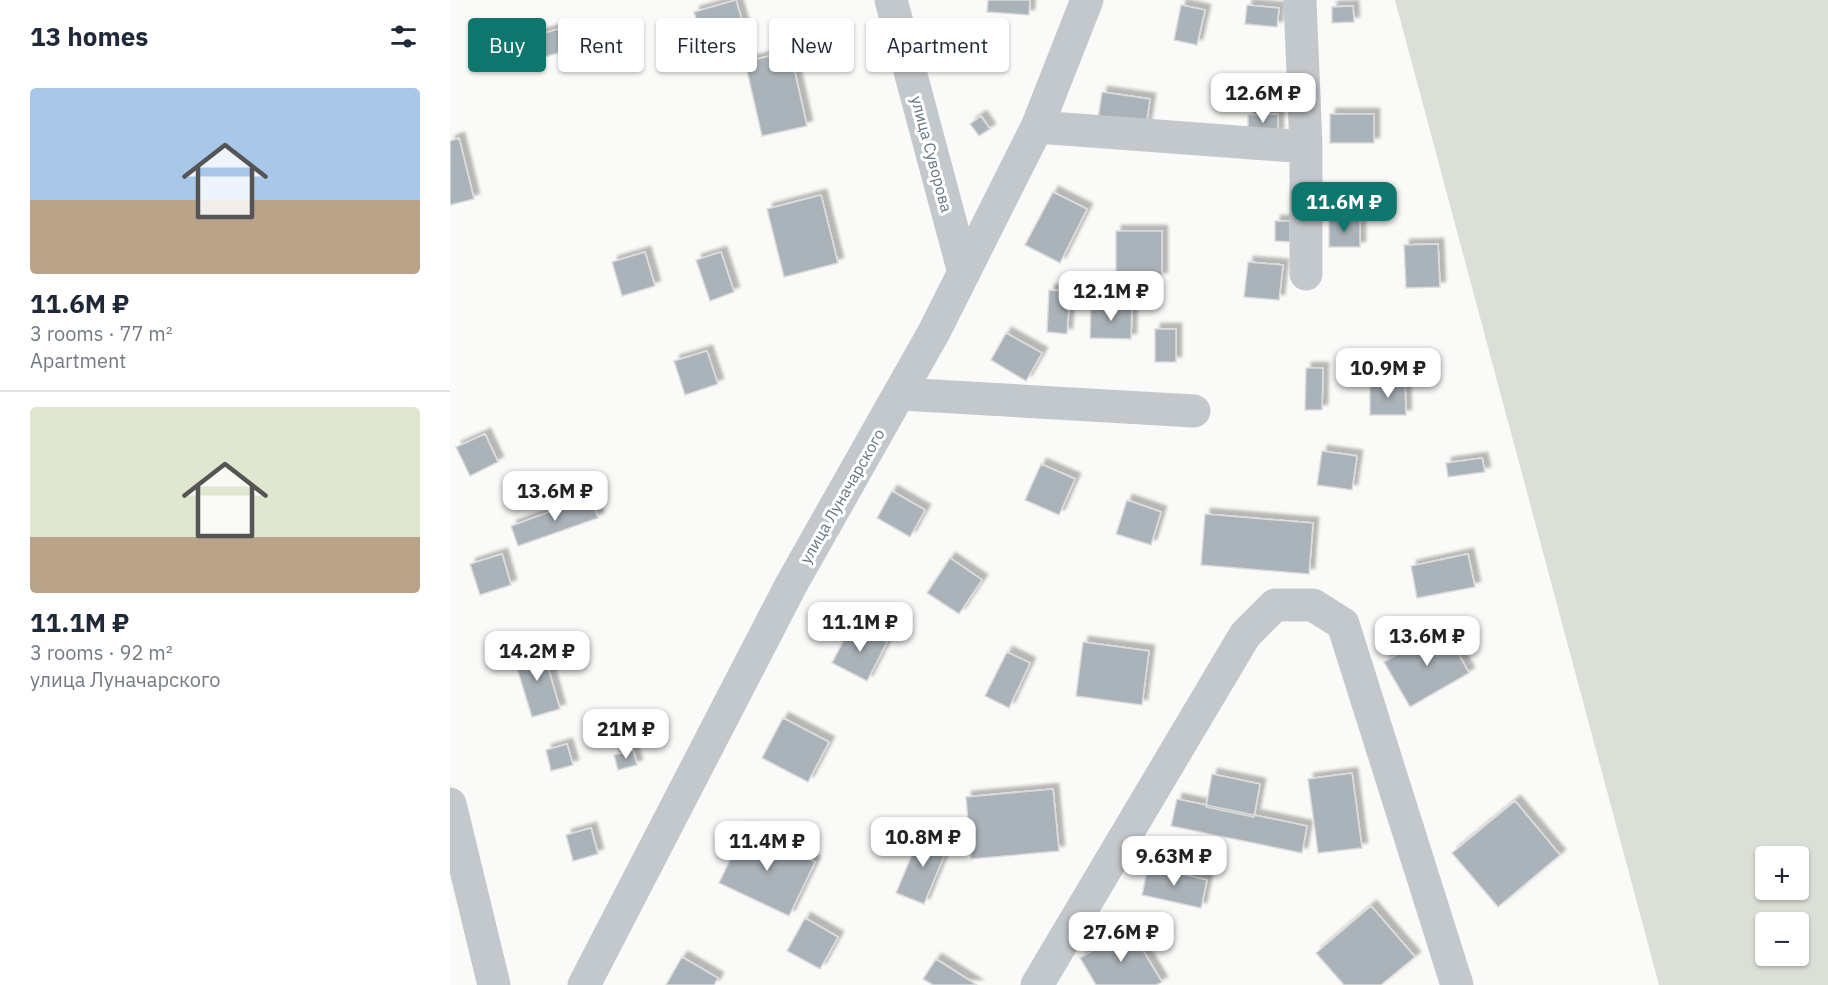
<!DOCTYPE html>
<meta charset="utf-8">
<style>
body{margin:0;font-family:"IBM Plex Sans",sans-serif;background:#f2f2f3;color:#1f2937;height:100vh;display:flex;flex-direction:column;font-size:22px;white-space:nowrap}
*{box-sizing:border-box;margin:0}
p{font-size:20px;color:#747a83}
.icon{flex:none;width:33px;height:33px;fill:none;stroke:currentColor;stroke-width:2;stroke-linecap:round;stroke-linejoin:round}
.map{position:relative;flex:1;overflow:hidden}
.panel{display:flex;flex-direction:column;background:#fff;width:450px}
.panel>*{flex:none}
.top-card{position:absolute;left:18px;top:18px;width:570px;height:54px;display:flex;gap:12px}
.tools{position:absolute;left:1305px;top:846px;display:grid;gap:12px}
.tools a{display:grid;place-items:center;width:54px;height:54px;border-radius:6px;background:#fff;box-shadow:0 2px 4px #0004;font-size:30px}
.price{position:absolute;translate:-50% -51px;padding:0 14px;border-radius:12px;background:#fff;color:#222;font-size:20px;line-height:39px;filter:drop-shadow(0 2px 3px #0008)}
.price::after{content:'';position:absolute;left:50%;top:36px;width:18px;height:14px;margin-left:-9px;background:inherit;clip-path:polygon(0 0,100% 0,50% 100%)}
.price.on{background:#0f766e;color:#fff}
ul{padding:0;list-style:none}
li{display:grid;align-content:center;gap:12px;height:318px;padding:0 30px}
li+li{border-top:2px solid #e0e1e3}
li span{display:grid;place-items:center;height:186px;border-radius:6px;color:#555}
li>.icon{margin-inline-start:auto}
span .icon{width:108px;height:108px;fill:#fffc;stroke-width:1}
li b{font-size:26px}
h2{display:flex;justify-content:space-between;align-items:center;height:72px;padding:0 30px;font-size:26px}
.pill{padding:0 21px;border-radius:6px;background:#fff;box-shadow:0 2px 4px #0004;font-size:21px;line-height:54px}
.pill.on{background:#0f766e;color:#fff}
main{display:flex;flex:1;min-height:0}
.map>svg:first-child{display:block}
.green{fill:#dadfd7;fill-rule:evenodd}
.building{fill:#aab3b9;stroke:#dcdcda;stroke-width:1.5;filter:url(#shadow)}
.lines{fill:none;stroke-linecap:round;stroke-linejoin:round}
.minor{stroke:#c3c8cc;stroke-width:33}
.labels{text-anchor:middle;dominant-baseline:central;stroke-width:6;stroke-linejoin:round;paint-order:stroke}
.street-label{font-size:16px;fill:#657683;stroke:#fff}
</style>
<main>
<section class="panel">
<h2>13 homes<svg class="icon" aria-label="filters" viewBox="0 0 24 24"><path d="M4 7h16M4 17h16"/><circle cx="9" cy="7" r="2"/><circle cx="15" cy="17" r="2"/></svg></h2>
<ul>
<li><span style="background:linear-gradient(#a9c7e8 60%,#b9a48a 0)"><svg class="icon" aria-label="home" viewBox="0 0 24 24"><path d="M3 11l9-7 9 7M6 9v11h12V9"/></svg></span><div><b>11.6M ₽</b><p>3 rooms · 77 m²</p><p>Apartment</p></div></li>
<li><span style="background:linear-gradient(#dfe7d0 70%,#b9a48a 0)"><svg class="icon" aria-label="home" viewBox="0 0 24 24"><path d="M3 11l9-7 9 7M6 9v11h12V9"/></svg></span><div><b>11.1M ₽</b><p>3 rooms · 92 m²</p><p>улица Луначарского</p></div></li>
</ul>
</section>
<div class="map">
<svg width="1378" height="985" viewBox="0 0 1378 985">
<defs>
<filter id="shadow"><feDropShadow dx="5.5" dy="-5.5" stdDeviation="1.5" flood-color="#0004"/></filter>
</defs>
<rect width="100%" height="100%" fill="#fafaf8"/>
<path class="green" d="M945,0H1378V985H1209ZM1316,856H1348V890H1316ZM1316,922H1348V956H1316Z"/>
<path class="building" d="M286,0L297,38L256,51L244,12Z
M538,0H580L579,15L537,12Z
M731,5L755,10L747,45L724,40Z
M797,5L829,8L827,27L795,24Z
M903,6L904,22L882,23V7Z
M116,27L122,49L94,57L87,35Z
M340,51L357,126L312,136L295,62Z
M652,92L700,99L696,126L648,119Z
M828,114V134H798V115Z
M880,114H924V143H880Z
M531,116L540,129L529,136L520,124Z
M9,138L24,199L0,205V141Z
M603,192L637,209L610,263L575,245Z
M371,195L388,263L334,277L317,209Z
M879,218L910,219V247H879Z
M825,221H840V242L825,241Z
M666,231H712V278H666Z
M988,244L990,287L956,288L954,245Z
M195,252L205,286L172,296L162,262Z
M271,252L284,292L260,301L246,260Z
M798,262L833,265L829,300L794,297Z
M599,290L620,291L617,334L597,332Z
M641,305L682,306L681,339L640,338Z
M705,329H726V362H705Z
M556,333L592,353L576,381L541,360Z
M257,351L268,384L235,395L224,361Z
M856,368H873L872,410H855Z
M955,383L956,415H920V384Z
M35,434L48,462L20,476L6,447Z
M872,451L907,456L902,490L867,485Z
M1032,458L1035,472L998,477L996,463Z
M591,464L625,479L609,515L575,500Z
M442,491L475,510L460,537L427,518Z
M141,497L148,518L68,546L61,526Z
M677,500L711,512L701,545L666,534Z
M755,514L863,523L859,574L751,565Z
M52,554L61,585L30,595L20,564Z
M1018,554L1025,587L967,598L961,566Z
M500,558L532,580L509,614L477,593Z
M402,625L437,642L417,681L382,663Z
M994,628L1019,673L960,707L934,662Z
M633,642L699,651L692,705L626,696Z
M92,647L110,709L82,717L63,655Z
M557,652L580,663L559,708L535,696Z
M333,718L379,742L358,782L312,758Z
M117,744L123,765L101,771L96,750Z
M183,750L187,765L168,770L164,755Z
M902,773L912,848L868,853L858,779Z
M762,774L810,784L804,817L756,807Z
M603,789L609,851L521,859L516,797Z
M727,799L857,826L852,853L721,826Z
M1065,801L1110,855L1048,907L1002,853Z
M141,828L148,854L123,861L116,835Z
M295,829L365,862L339,916L269,883Z
M471,833L499,844L474,904L446,893Z
M698,866L757,880L751,908L692,895Z
M921,906L965,957L931,985H894L866,953Z
M355,918L388,937L370,969L337,951Z
M680,929L712,982L706,985H646L630,958Z
M232,957L268,978L264,985H216Z
M486,959L527,985H483L473,979Z"/>
<g class="lines">
<path class="minor" d="M441,0L514,273
M850,0L856,147V274
M587,127L856,147
M451,394L744,411
M0,804L44,985
M134,985L341,585L484,332L587,127L637,0
M587,985L795,635L825,605H863L893,624L1007,985"/>
</g>
<g class="labels">
<g class="street-label">
<text transform="translate(482 154) rotate(75)">улица Суворова</text>
<text transform="translate(392 496) rotate(-60)">улица Луначарского</text>
</g>
</g>
</svg>
<div class="tools">
<a>+</a>
<a>−</a>
</div>
<b class="price" style="left:813px;top:124px">12.6M ₽</b>
<b class="price on" style="left:894px;top:233px">11.6M ₽</b>
<b class="price" style="left:661px;top:322px">12.1M ₽</b>
<b class="price" style="left:938px;top:399px">10.9M ₽</b>
<b class="price" style="left:105px;top:522px">13.6M ₽</b>
<b class="price" style="left:410px;top:653px">11.1M ₽</b>
<b class="price" style="left:977px;top:667px">13.6M ₽</b>
<b class="price" style="left:87px;top:682px">14.2M ₽</b>
<b class="price" style="left:176px;top:760px">21M ₽</b>
<b class="price" style="left:473px;top:868px">10.8M ₽</b>
<b class="price" style="left:317px;top:872px">11.4M ₽</b>
<b class="price" style="left:724px;top:887px">9.63M ₽</b>
<b class="price" style="left:671px;top:963px">27.6M ₽</b>
<div class="top-card">
<a class="pill on">Buy</a>
<a class="pill">Rent</a>
<a class="pill">Filters</a>
<a class="pill">New</a>
<a class="pill">Apartment</a>
</div>
</div>
</main>
